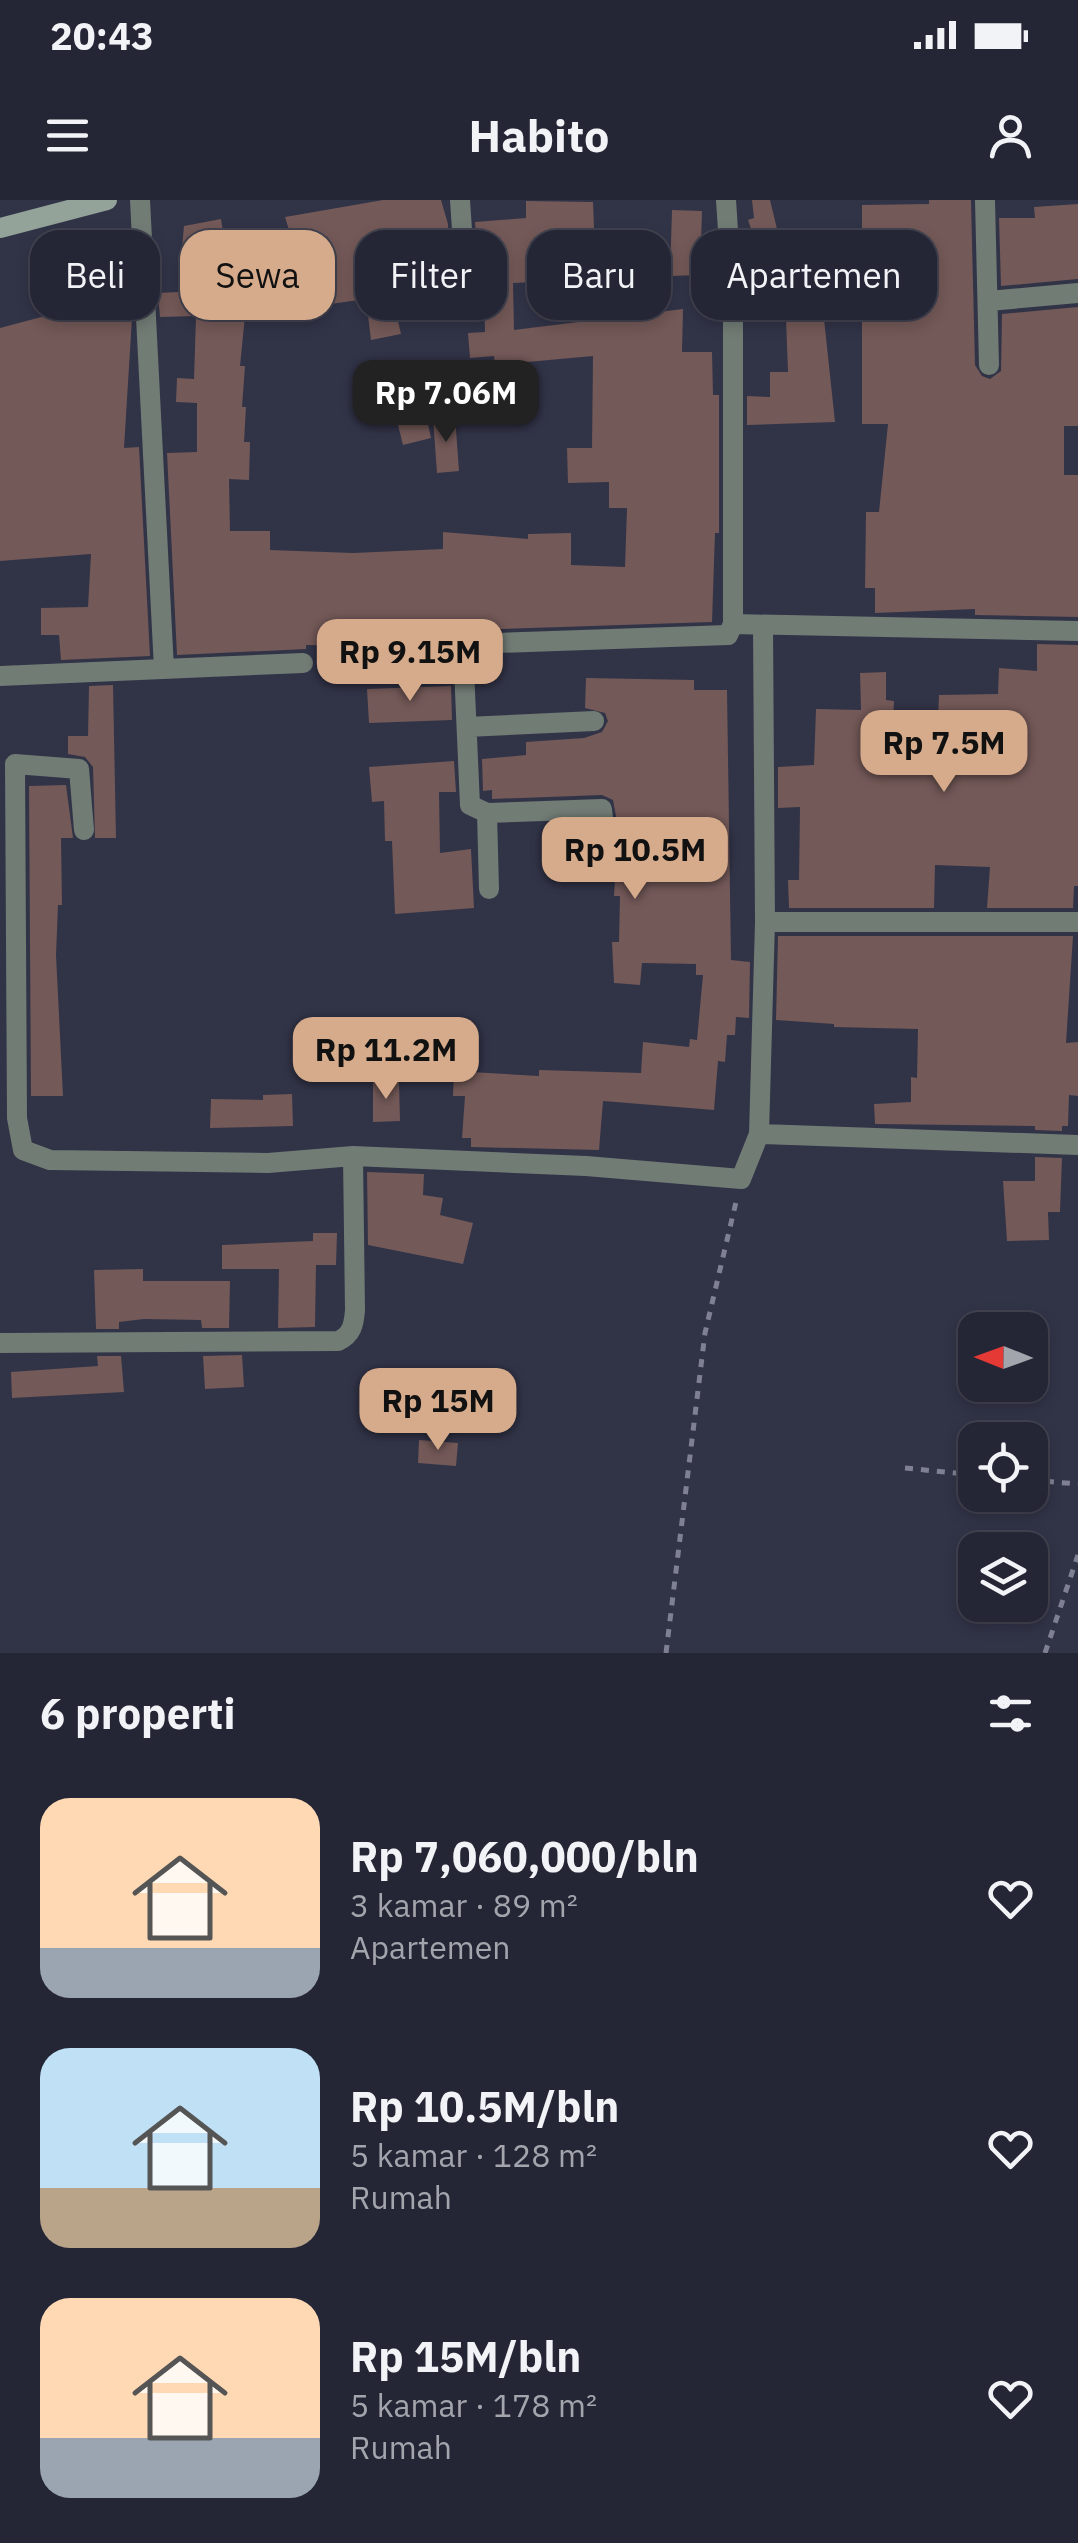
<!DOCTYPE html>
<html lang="id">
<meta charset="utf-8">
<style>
body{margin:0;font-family:"IBM Plex Sans",sans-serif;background:#2d2e3d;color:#f1f3f6;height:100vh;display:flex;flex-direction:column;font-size:38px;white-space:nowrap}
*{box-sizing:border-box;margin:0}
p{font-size:32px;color:#a3a5ad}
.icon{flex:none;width:55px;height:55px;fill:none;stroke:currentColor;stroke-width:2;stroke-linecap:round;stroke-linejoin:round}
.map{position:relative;height:1453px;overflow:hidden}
.panel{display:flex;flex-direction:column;background:#252635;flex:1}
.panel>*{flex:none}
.banner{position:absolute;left:30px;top:30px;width:1020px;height:90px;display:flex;gap:20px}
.needle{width:65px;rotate:271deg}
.fabs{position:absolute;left:958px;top:1112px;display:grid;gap:20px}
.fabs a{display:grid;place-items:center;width:90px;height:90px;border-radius:20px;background:#252635;box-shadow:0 5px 15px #0003,0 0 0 2px #424350;font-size:50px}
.price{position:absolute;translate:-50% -85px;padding:0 22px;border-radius:20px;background:#d6ab8b;color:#111;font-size:32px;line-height:65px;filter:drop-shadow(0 2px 5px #0008)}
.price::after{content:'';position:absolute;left:50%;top:60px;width:30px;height:22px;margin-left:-15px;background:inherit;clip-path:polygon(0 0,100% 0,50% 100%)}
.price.on{background:#222;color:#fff}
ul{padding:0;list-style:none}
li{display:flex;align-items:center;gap:30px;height:250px;padding:0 40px}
li span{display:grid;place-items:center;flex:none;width:280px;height:200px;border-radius:30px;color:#555}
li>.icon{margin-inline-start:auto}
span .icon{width:120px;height:120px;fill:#fffc;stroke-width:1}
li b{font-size:42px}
h2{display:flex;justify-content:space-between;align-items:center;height:120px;padding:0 40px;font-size:42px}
.tag{padding:0 35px;border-radius:30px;background:#252635;box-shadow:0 5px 15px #0003,0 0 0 2px #424350;font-size:35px;line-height:90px}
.tag.on{background:#d6ab8b;color:#111}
.status{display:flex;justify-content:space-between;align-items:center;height:70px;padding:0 50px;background:#252635;direction:ltr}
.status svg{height:28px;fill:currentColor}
header{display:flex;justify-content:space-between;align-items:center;height:130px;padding:0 40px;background:#252635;font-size:45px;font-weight:800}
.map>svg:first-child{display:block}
.building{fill:#735958}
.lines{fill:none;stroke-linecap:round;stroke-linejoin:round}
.path{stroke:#7f8192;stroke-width:5;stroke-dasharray:8 8;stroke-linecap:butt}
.street{stroke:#717c75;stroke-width:20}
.secondary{stroke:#93a399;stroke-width:20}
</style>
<div class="status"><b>20:43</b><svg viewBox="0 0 49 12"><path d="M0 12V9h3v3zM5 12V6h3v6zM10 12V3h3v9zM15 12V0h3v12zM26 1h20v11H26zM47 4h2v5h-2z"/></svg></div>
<header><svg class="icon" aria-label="menu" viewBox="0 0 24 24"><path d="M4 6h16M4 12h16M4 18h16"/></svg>Habito<svg class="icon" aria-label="person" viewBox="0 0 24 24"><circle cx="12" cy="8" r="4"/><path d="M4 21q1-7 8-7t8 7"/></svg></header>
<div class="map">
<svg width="1078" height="1453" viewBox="0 0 1078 1453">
<rect width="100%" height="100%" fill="#313347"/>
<path class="building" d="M383,0H441L448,24L449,66L422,71L423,89L391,91L401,134L371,140L366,99L245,116L240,166H245L242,207H246L244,242H250L249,280L229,279L230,331H270V350L353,353L443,349V332L528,339V334L571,333V365L625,367L627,308H609V282L568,283L567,248H592L593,156L495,165L494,156L470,158L468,133L485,132L483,61L478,62L475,22L526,18V1L593,2L596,79L513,83L514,130L683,109L682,152H712L713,195H719V333H715L712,422L382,433L369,446L306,445V449L177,455L167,253L197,252V203L176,202L177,178L194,179L196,116L160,117L158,93L178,92L184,26L221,19L225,46L289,30L285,17Z
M752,0H770L788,74L809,72L811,86L820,85L821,92H763L757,46L748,20L754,18Z
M929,0H971L975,165L982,176L990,179L1001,171L1002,114L1078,107V226H1064V275H1078V417L975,415V409L875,413V388H865L866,312H879L888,224H862V119L908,117L916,104L903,91L862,92V5L929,4Z
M1078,4V79L1001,86L999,18H1035L1034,7Z
M672,10L702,11L700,75L670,76Z
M124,65L132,118L124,248L139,247L150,456L61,460L59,435H41V408L88,407L91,354L0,361V128L49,115L65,102L63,77L97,74V67Z
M786,119H824L835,222L747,225V196L770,197V172H788Z
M425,210L431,238L403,245L396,217Z
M455,216L459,271L437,273L433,218Z
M1037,444L1078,445V686H1074L1073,708H987L990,667L935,665L934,708H789L788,680H799L800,607L778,608V567L814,565L816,509L861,510L860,473L886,472V500L894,501L893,522L938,518L939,495L998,494L999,468L1037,471Z
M586,478L694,480V490H727L731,760L750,762L749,818L736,817L735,835H727L725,862L718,861L714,910L603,901L599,950L471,947V938H462L465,896H453L454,871L539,876V870L641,873L643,842L689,847L690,839L697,840L703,775H696V764L642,763L640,785L614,783L612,742H619L620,696H614L618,627L613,600L602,595L492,599V590L483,591L482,559L526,555V542L584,538L602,532L608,521L605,513L585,508Z
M113,485L116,638H95L93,567L85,557L68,554V536H88L89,486Z
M451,486L452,520L369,523L367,489Z
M454,561L456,592H439L440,653L471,649L474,708L395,714L392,641H385L384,601L372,602L369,567Z
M66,585L73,638H61L62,705H58L56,755L63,896H31L29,586Z
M778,736H1073L1066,843L1078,842V896L1069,895L1068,926H1062V931L1035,930V926L875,924L874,904L911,902V877L917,878L918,829L834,827V824L776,820Z
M373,882H399L400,921L373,922Z
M292,894L293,926L210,928L211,899L263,900V895Z
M1035,957L1062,958L1060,1012H1048L1049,1040L1007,1041L1003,981H1035Z
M367,972L424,974L423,995L443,998L440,1015L473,1023L463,1064L368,1045Z
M313,1033H337L336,1065H316L315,1127L278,1128L279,1069H222V1045L313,1041Z
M143,1069V1081H230L229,1128H202L201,1120L144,1119L119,1122V1129H96L94,1070Z
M242,1155L244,1187L205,1189L203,1156Z
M97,1156H121L124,1192L12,1198L11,1172L98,1166Z
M419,1240L458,1243L456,1266L418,1263Z"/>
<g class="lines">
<path class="path" d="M905,1268L975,1275
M1030,1280L1078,1284
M666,1453L705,1133L736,1002
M1045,1453L1078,1355"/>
<path class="street" d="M140,0L164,469
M985,0L989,165
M989,101L1078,93
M458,106L464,60L460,0
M733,106L902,105
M733,424L1078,431
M463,446L470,605L487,613L602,609L604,628
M382,447L728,435L733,424V106L726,0
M0,476L303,463
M467,527L594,521
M487,613L489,689
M84,630L79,569L15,564L17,918L23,950L50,960L268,963L353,956L586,966L741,979L759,934L765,722L763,425
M765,722H1078
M759,934L1078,945
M0,1143L338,1141C352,1135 354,1124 355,1110L353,956"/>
<path class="secondary" d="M0,28L107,0"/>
</g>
</svg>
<div class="fabs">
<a><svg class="needle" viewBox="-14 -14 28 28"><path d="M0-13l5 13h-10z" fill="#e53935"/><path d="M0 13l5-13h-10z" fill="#a3a5ad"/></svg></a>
<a><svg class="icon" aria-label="locate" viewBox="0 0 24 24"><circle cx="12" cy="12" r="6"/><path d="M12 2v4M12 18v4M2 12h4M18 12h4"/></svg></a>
<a><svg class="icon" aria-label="layers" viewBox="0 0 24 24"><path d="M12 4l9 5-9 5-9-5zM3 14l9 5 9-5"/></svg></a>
</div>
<b class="price on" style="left:446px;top:245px">Rp 7.06M</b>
<b class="price" style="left:410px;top:504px">Rp 9.15M</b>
<b class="price" style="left:944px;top:595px">Rp 7.5M</b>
<b class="price" style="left:635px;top:702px">Rp 10.5M</b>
<b class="price" style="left:386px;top:902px">Rp 11.2M</b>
<b class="price" style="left:438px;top:1253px">Rp 15M</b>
<div class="banner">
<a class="tag">Beli</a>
<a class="tag on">Sewa</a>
<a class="tag">Filter</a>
<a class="tag">Baru</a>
<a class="tag">Apartemen</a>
</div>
</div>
<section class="panel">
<h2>6 properti<svg class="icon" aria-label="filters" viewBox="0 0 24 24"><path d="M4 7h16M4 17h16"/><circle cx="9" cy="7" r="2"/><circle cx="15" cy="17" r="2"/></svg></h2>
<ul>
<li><span style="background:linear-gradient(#ffd9b3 75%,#9aa5b1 0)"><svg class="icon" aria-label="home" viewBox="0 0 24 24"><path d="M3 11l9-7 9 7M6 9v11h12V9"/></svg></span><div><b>Rp 7,060,000/bln</b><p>3 kamar · 89 m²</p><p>Apartemen</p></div><svg class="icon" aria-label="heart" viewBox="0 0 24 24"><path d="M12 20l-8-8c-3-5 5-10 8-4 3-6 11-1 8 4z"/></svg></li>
<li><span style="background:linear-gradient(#bfe0f5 70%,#b9a48a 0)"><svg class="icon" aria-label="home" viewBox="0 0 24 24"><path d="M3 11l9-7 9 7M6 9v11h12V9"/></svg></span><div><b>Rp 10.5M/bln</b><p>5 kamar · 128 m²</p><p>Rumah</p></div><svg class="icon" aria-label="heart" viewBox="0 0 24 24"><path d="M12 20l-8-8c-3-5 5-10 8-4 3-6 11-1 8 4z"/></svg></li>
<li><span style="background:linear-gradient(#ffd9b3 70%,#9aa5b1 0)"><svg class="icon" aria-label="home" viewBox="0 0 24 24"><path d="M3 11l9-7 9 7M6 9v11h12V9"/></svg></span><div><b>Rp 15M/bln</b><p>5 kamar · 178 m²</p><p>Rumah</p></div><svg class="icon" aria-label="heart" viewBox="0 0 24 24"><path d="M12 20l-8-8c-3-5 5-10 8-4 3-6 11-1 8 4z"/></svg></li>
</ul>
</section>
